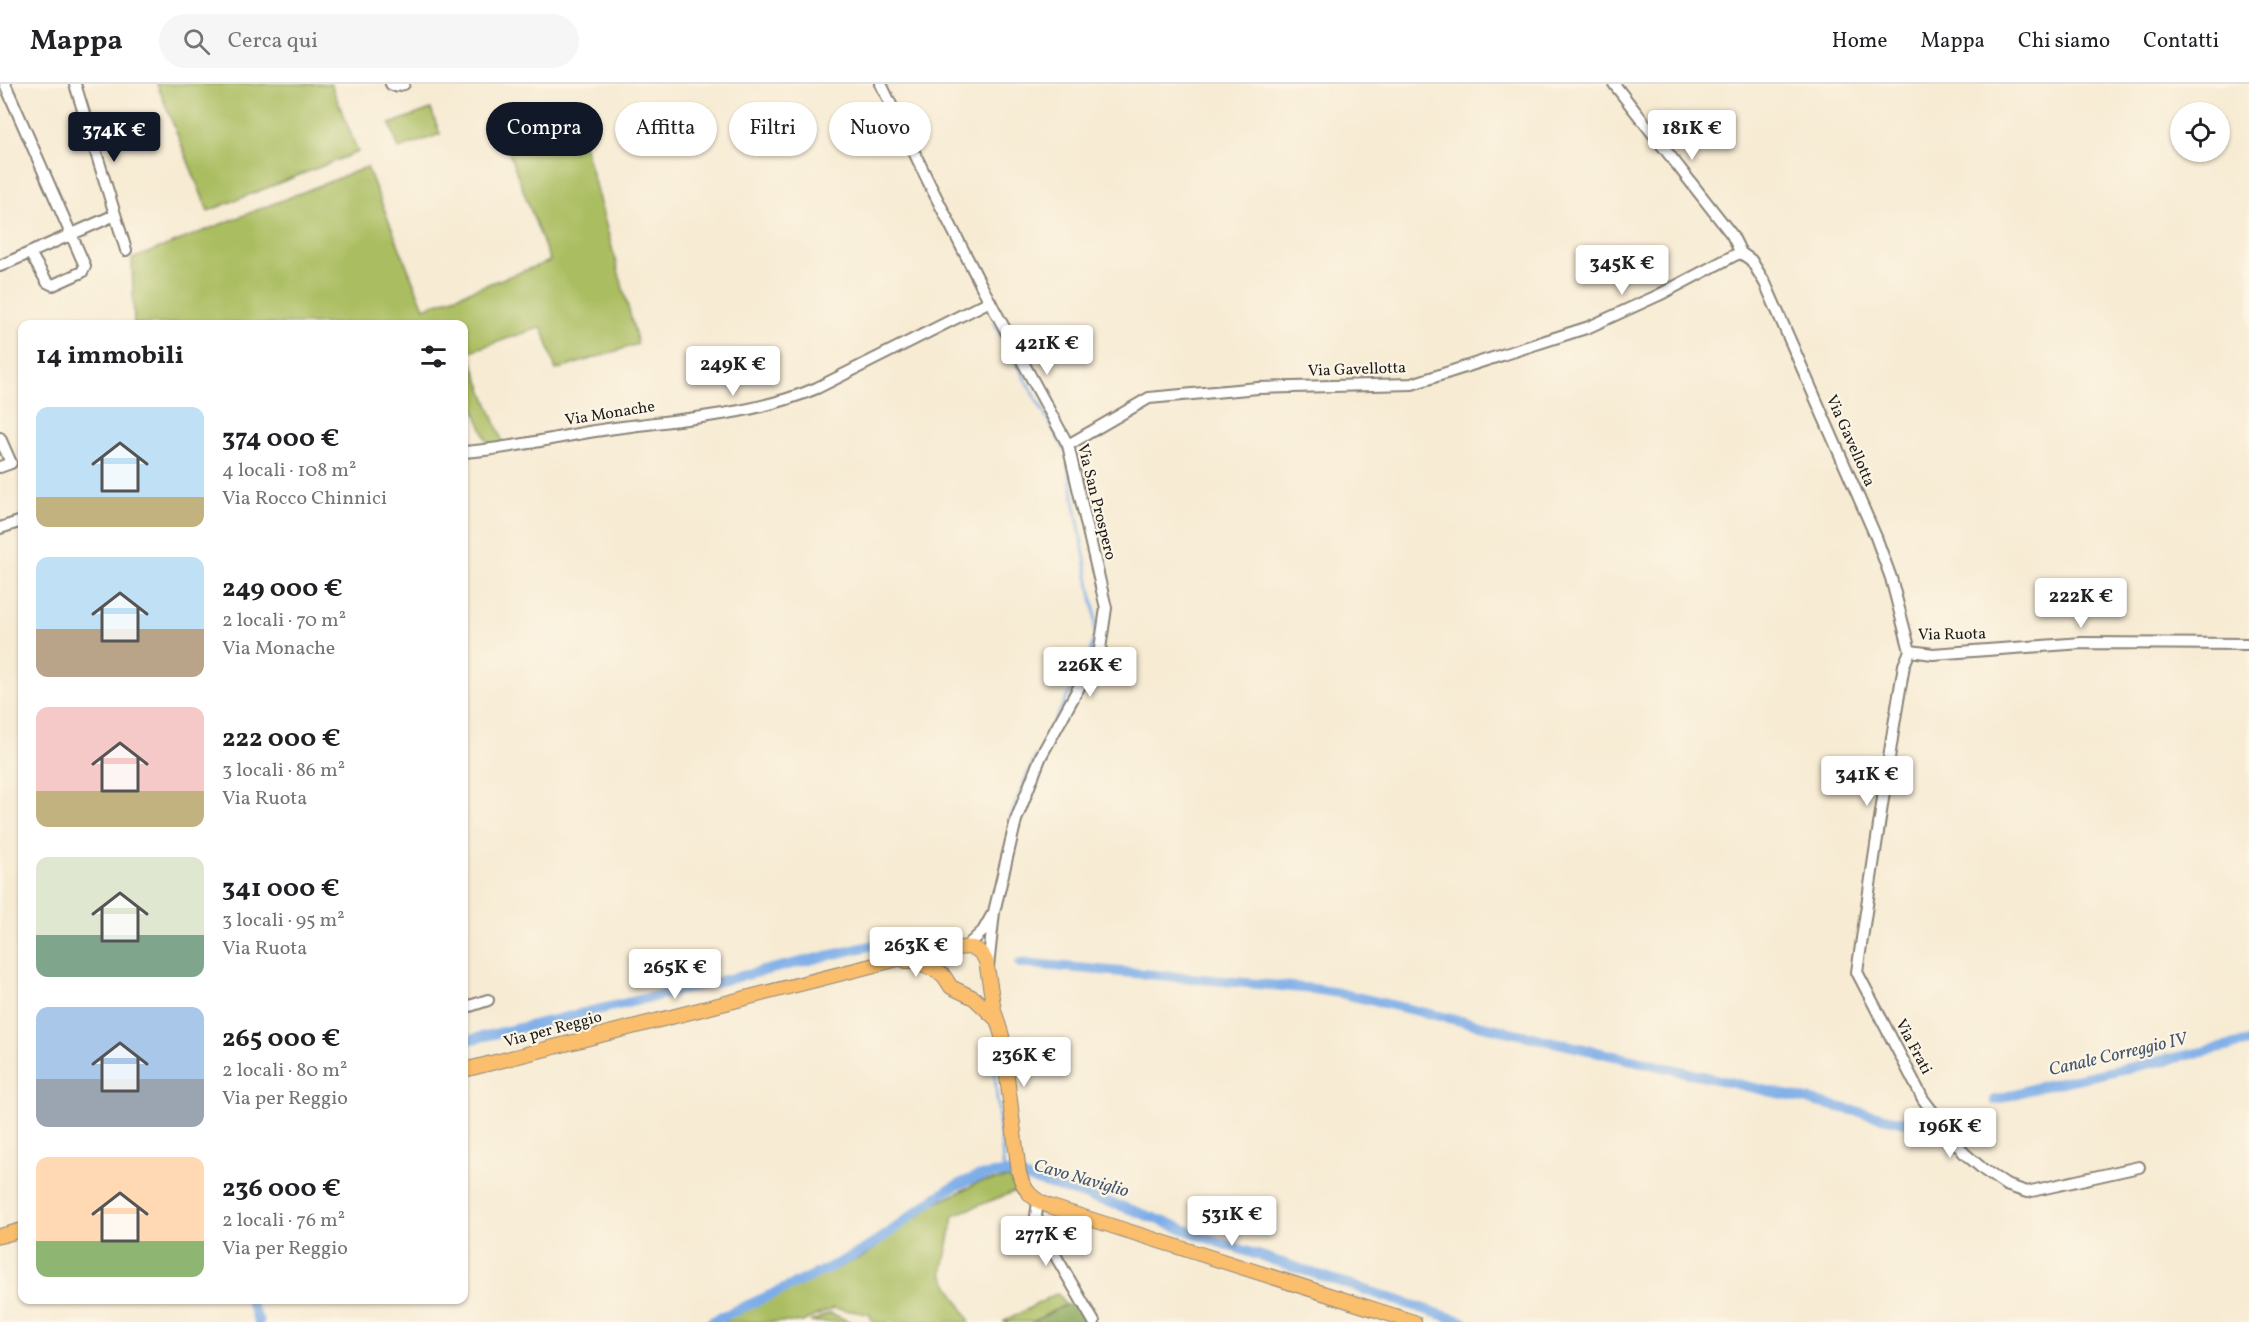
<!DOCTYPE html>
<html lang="it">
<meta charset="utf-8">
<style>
body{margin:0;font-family:Vollkorn,serif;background:#f6f6f6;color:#202124;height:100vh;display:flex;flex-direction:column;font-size:22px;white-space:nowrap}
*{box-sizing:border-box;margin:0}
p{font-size:20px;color:#757577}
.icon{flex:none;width:33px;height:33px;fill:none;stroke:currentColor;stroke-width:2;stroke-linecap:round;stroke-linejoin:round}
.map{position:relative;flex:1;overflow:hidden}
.sheet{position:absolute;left:18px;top:236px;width:450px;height:984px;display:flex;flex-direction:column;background:#fff;border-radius:12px;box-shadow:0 2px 4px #0004}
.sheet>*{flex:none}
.hud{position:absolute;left:486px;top:18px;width:570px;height:54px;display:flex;gap:12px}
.buttons{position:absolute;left:2170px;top:18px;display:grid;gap:12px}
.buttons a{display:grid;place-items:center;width:60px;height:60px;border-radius:50%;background:#fff;box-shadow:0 2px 4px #0004;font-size:30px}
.price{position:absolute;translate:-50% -51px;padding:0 14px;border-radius:6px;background:#fff;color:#222;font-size:20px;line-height:39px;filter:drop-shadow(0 2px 3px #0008)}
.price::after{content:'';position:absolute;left:50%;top:36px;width:18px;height:14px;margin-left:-9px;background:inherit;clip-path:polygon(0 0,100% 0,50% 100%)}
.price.active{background:#111827;color:#fff}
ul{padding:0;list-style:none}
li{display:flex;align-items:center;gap:18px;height:150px;padding:0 18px}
li span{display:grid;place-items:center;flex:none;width:168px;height:120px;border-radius:12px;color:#555}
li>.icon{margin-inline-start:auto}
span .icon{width:72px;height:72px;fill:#fffc;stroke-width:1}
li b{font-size:26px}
h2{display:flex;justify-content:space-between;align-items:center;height:72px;padding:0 18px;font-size:26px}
.tag{padding:0 21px;border-radius:27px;background:#fff;box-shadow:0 2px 4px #0004;font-size:21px;line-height:54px}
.tag.active{background:#111827;color:#fff}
header{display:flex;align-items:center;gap:36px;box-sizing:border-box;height:84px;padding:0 30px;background:#fff;border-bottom:2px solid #e0e0e0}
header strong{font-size:28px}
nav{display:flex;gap:33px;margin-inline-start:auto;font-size:21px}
.search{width:420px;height:54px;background:#f6f6f6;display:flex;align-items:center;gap:15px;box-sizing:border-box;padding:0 21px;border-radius:33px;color:#757577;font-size:22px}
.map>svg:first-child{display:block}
.green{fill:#aabd60;stroke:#636c3e;stroke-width:1.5}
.forest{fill:#87a456;stroke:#526039;stroke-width:1.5}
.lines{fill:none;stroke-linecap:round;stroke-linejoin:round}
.stream{stroke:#7dade8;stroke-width:3}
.canal{stroke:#7dade8;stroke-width:10}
.minor-casing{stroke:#8a8478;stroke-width:14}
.major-casing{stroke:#8a8478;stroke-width:16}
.minor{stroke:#fff;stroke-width:10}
.major{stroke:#fabe6d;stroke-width:14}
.labels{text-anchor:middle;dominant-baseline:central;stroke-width:4.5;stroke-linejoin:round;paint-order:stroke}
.street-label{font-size:16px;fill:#1c1c1c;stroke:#fcf5e5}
.water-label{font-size:18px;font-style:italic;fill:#43566e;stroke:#fcf5e5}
</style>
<header>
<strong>Mappa</strong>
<div class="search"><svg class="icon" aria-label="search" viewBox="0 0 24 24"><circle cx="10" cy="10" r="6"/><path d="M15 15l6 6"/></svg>Cerca qui</div>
<nav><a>Home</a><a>Mappa</a><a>Chi siamo</a><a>Contatti</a></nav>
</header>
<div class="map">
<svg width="2249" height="1238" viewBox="0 0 2249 1238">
<rect width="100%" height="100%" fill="#fcf5e5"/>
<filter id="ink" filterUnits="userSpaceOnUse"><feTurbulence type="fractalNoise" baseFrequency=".0167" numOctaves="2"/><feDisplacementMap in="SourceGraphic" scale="12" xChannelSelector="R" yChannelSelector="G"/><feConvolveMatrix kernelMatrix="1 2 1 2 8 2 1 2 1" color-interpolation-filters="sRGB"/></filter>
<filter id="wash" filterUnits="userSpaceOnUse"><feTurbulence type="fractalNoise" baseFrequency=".008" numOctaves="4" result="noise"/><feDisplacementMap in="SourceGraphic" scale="24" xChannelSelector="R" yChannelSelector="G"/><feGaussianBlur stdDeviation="1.35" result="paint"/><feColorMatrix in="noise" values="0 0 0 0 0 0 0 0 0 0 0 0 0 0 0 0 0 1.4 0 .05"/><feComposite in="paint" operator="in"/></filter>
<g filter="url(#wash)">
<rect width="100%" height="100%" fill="#f7ebd3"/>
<path class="green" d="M157,0H331L358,68L208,127Z
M572,15L638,260L556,286L542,243L468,268L503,359L489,363L464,299V240H134L132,175L367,83L424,224L550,177L500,45Z
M431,25L440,50L399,65L390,40Z
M1009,1094L1016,1107L954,1131L942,1189L970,1238H873L869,1230L833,1224L802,1238H719L864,1172L933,1121L979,1098Z
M1058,1209L1065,1221L1032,1238H1003Z
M830,1229L851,1238H810Z"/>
<path class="forest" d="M1065,1221H1074L1085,1238H1032Z"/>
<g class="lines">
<path class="stream" d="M993,238L1065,366
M1045,655L1090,570L1095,549V530L1068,382
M1011,733L1025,695L1036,671
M993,970L1004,1089"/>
<path class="canal" d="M1020,879L1314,905L1339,909L1908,1039L1926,1037
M464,957L904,854
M1995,1016L2038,1003L2249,958
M249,1215L259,1238
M711,1238C760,1215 812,1194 860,1168C910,1141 948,1086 1010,1089L1124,1123L1221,1159L1464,1238"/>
</g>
</g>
<g filter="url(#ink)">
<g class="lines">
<g class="minor-casing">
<path id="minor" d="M5,0L85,182L82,188L53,201L47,198L30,169
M75,0L126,166
M391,0L395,2L404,0
M881,0L930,101L982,203L1068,361L1106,524L1100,565L1041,672L1016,736L994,828L988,883
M1614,0L1732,151L1741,169
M0,182L115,131
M0,354L11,379L0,383
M1068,361L1149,314L1258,304L1412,300L1589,243L1659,211L1735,171L1741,169L1751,176L1765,199L1876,453L1891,494L1910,567
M464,368C508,365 552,354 595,347C669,335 747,334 817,304L990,217
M0,444L22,437
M1910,567L1904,581L1894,641L1857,888L1923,1015L1964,1069L1984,1086L2006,1101L2027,1108L2139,1083
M1910,567L1933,570L2082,559L2249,560
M966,863L983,847L992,831
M464,924L488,916
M1038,1118L1036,1132L1040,1145L1094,1238"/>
</g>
<g class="major-casing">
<path id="major" d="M906,877H915L935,886L944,892L951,903L974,914L995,934
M464,986L906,873C917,870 964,861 973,864C979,866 983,871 986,877L994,926L1002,952L1019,1089C1024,1107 1032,1115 1049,1122L1414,1238
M0,1152L22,1146"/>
</g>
<use href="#minor" class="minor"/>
<use href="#major" class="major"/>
</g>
</g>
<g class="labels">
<g class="street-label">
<text transform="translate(1357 286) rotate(-2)">Via Gavellotta</text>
<text transform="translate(610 330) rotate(-9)">Via Monache</text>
<text transform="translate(1850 357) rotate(66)">Via Gavellotta</text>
<text transform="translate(1096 418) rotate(76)">Via San Prospero</text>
<text transform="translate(1952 551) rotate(-1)">Via Ruota</text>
<text transform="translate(553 946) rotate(-15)">Via per Reggio</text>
<text transform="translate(1913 963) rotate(62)">Via Frati</text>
</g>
<g class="water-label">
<text transform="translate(2118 971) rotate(-13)">Canale Correggio IV</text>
<text transform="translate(1081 1095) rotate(16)">Cavo Naviglio</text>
</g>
</g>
</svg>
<div class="buttons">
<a><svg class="icon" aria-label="locate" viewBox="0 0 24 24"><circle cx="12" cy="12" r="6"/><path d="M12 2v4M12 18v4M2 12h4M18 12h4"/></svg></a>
</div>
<b class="price" style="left:1692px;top:77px">181K €</b>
<b class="price active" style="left:114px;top:79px">374K €</b>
<b class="price" style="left:1622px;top:212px">345K €</b>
<b class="price" style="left:1047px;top:292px">421K €</b>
<b class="price" style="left:733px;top:313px">249K €</b>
<b class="price" style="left:2081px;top:545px">222K €</b>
<b class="price" style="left:1090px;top:614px">226K €</b>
<b class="price" style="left:1867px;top:723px">341K €</b>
<b class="price" style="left:916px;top:894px">263K €</b>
<b class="price" style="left:675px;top:916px">265K €</b>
<b class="price" style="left:1024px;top:1004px">236K €</b>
<b class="price" style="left:1950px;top:1075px">196K €</b>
<b class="price" style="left:1232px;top:1163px">531K €</b>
<b class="price" style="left:1046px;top:1183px">277K €</b>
<div class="hud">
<a class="tag active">Compra</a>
<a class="tag">Affitta</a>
<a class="tag">Filtri</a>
<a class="tag">Nuovo</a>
</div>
<section class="sheet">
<h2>14 immobili<svg class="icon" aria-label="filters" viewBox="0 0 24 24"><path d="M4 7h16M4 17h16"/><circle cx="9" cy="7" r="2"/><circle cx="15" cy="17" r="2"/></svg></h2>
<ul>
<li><span style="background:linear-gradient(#bfe0f5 75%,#c2b280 0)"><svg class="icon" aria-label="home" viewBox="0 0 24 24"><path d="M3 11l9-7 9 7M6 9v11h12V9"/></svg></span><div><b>374 000 €</b><p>4 locali · 108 m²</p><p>Via Rocco Chinnici</p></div></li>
<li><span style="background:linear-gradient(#bfe0f5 60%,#b9a48a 0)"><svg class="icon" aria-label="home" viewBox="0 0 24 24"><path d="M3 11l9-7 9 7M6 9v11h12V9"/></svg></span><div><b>249 000 €</b><p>2 locali · 70 m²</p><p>Via Monache</p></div></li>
<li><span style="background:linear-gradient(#f6c9c9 70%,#c2b280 0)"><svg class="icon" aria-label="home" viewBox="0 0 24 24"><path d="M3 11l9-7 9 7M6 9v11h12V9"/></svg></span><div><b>222 000 €</b><p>3 locali · 86 m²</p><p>Via Ruota</p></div></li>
<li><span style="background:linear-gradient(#dfe7d0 65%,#7fa58c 0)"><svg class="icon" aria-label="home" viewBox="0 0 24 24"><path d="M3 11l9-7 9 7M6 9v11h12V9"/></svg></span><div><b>341 000 €</b><p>3 locali · 95 m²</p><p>Via Ruota</p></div></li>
<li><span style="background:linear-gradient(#a9c7e8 60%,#9aa5b1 0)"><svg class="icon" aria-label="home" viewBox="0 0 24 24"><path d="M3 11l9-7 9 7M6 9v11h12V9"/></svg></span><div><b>265 000 €</b><p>2 locali · 80 m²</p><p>Via per Reggio</p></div></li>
<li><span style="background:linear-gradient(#ffd9b3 70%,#8fb573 0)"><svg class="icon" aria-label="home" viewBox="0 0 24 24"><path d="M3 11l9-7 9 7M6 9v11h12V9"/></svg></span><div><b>236 000 €</b><p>2 locali · 76 m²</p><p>Via per Reggio</p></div></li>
</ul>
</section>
</div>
